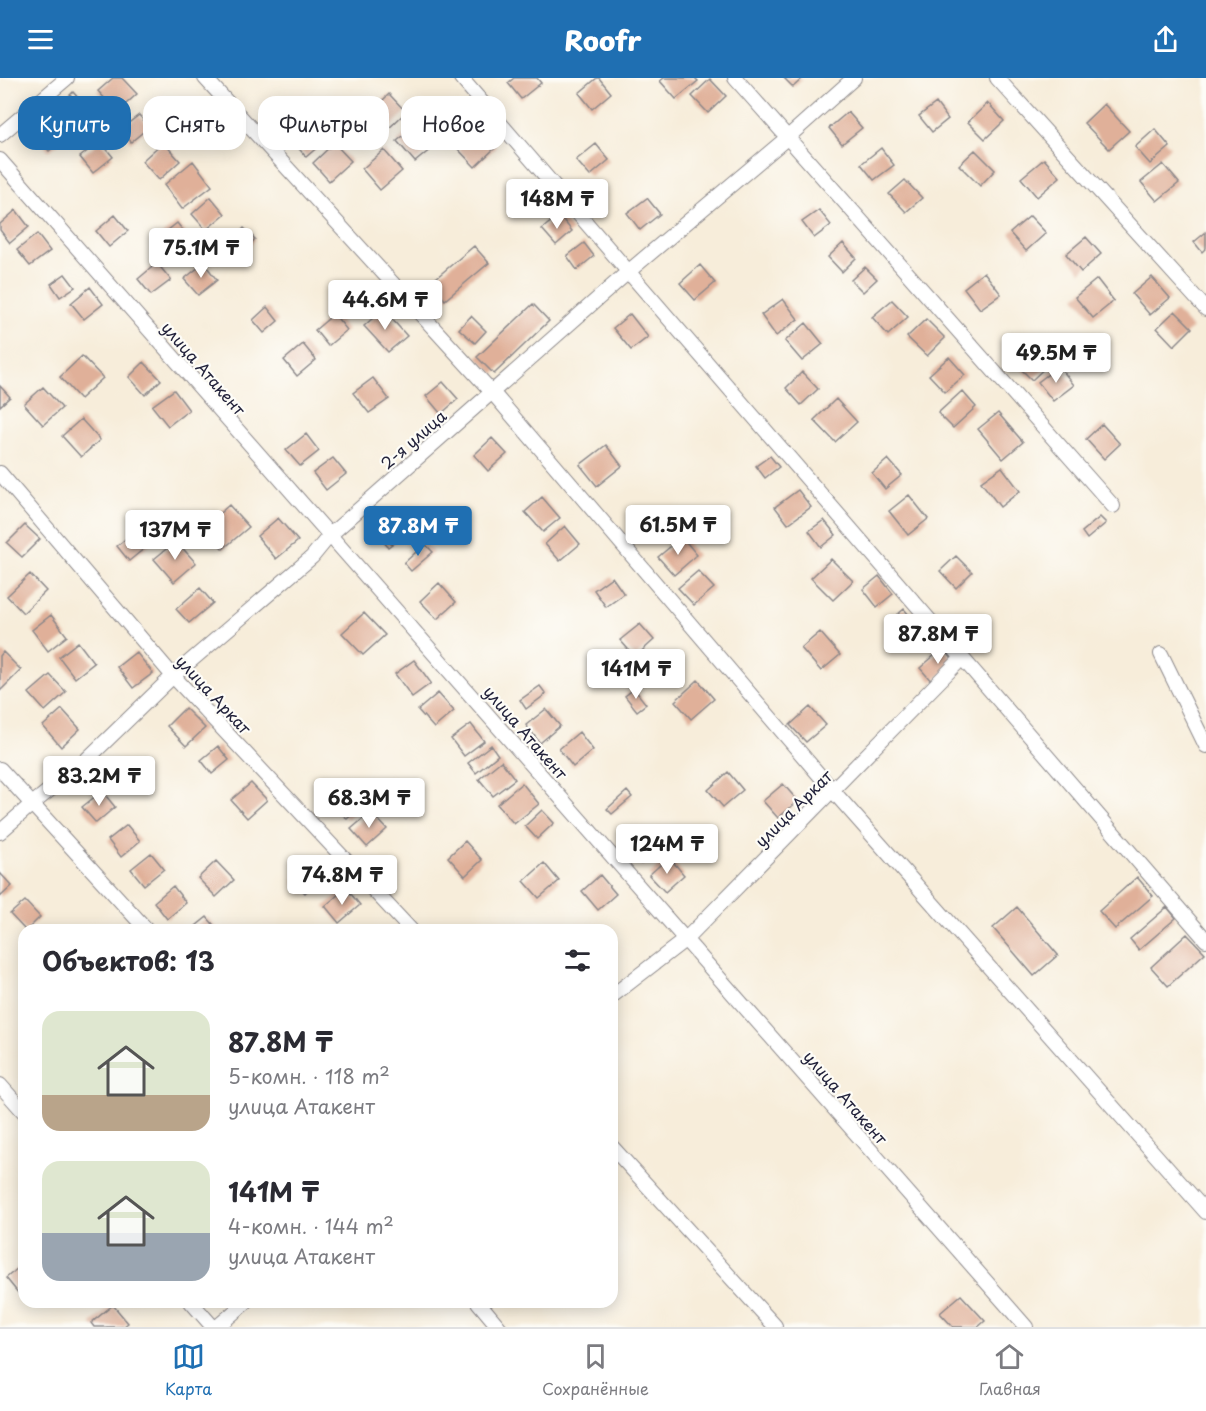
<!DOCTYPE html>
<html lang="ru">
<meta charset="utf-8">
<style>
body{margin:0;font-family:"Playpen Sans",sans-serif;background:#f2f2f3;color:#2b2b33;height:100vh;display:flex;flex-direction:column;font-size:22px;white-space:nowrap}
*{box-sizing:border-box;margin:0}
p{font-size:20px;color:#7c7c81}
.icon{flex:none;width:33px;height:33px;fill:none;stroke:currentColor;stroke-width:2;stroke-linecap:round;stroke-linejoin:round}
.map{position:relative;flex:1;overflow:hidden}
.sheet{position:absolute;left:18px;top:846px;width:600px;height:384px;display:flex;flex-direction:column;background:#fff;border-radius:18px;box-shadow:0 3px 15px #0003}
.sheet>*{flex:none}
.hud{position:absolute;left:18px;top:18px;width:600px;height:54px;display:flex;gap:12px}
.price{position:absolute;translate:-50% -51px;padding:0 14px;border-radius:6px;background:#fff;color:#222;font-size:20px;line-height:39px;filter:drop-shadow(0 2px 3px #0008)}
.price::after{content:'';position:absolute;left:50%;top:36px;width:18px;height:14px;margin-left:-9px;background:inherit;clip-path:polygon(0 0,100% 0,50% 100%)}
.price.selected{background:#1f6fb2;color:#fff}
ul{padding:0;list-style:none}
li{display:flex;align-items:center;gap:18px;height:150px;padding:0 24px}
li span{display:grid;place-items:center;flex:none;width:168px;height:120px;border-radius:18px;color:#555}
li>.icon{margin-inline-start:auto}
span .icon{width:72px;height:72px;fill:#fffc;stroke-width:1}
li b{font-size:26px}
h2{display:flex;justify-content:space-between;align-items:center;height:72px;padding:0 24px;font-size:26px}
.chip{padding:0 21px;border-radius:18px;background:#fff;box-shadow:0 3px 15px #0003;font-size:21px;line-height:54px}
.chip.selected{background:#1f6fb2;color:#fff}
header{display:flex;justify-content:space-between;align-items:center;height:78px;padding:0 24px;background:#1f6fb2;color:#fff;font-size:27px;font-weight:800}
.tab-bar{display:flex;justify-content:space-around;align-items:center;height:84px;border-top:2px solid #e1e1e2;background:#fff;font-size:16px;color:#7c7c81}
.tab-bar a{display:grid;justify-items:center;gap:3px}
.tab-bar .selected{color:#1f6fb2}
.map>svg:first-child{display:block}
.building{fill:#e0b099}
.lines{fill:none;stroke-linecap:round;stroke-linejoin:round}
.minor-casing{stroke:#8c888a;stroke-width:16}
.minor{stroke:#fff;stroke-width:14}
.labels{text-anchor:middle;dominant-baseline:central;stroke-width:4.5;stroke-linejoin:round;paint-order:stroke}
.street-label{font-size:16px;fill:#22223b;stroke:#fdfcf7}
</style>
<header><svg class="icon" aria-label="menu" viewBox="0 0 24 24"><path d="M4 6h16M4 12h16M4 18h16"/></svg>Roofr<svg class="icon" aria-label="share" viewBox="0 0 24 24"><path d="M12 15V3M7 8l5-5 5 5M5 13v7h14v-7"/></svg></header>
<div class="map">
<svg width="1206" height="1249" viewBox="0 0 1206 1249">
<rect width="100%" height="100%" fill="#fdfcf7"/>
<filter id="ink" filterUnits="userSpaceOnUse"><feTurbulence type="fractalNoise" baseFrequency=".0167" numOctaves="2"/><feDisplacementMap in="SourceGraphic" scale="12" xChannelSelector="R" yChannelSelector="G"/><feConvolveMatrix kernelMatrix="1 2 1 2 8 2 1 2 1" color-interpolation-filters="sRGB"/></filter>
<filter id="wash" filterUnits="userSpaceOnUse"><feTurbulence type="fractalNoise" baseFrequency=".008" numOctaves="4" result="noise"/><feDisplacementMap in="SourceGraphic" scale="24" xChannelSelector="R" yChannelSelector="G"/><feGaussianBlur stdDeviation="1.35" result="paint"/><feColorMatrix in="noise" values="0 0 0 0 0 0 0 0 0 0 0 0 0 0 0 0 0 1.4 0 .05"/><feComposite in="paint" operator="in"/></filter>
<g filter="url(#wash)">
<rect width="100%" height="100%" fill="#f7edda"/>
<g id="blocks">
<path class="building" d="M113,0H122L137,16L117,34L98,13Z
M514,0H537L541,5L521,21L508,5Z
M597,0H599L611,15L592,31L579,15Z
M664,0H695L698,3L676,21L660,3Z
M784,0H803L793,9Z
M710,1L726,18L708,35L692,18Z
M73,14L88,31L80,38L65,22Z
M389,16L406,34L386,53L369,36Z
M936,25L948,41L932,54L919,38Z
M988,25L1004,43L985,61L968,44Z
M1104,26L1129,53L1109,71L1084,45Z
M848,34L862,50L842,66L829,50Z
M139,37L149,49L131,64L121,51Z
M316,37L333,56L306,79L290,60Z
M56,41L69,57L49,73L36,57Z
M419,45L437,66L415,84L397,63Z
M477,50L496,69L475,89L457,70Z
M1155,51L1170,69L1150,86L1135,69Z
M100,63L113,79L93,95L80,79Z
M163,64L180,83L159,102L142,83Z
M334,65L351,83L329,103L313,85Z
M596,66L609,82L590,98L576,82Z
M881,70L894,87L874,102L861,86Z
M384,72L402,93L380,112L362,91Z
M975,72L995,92L980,108L959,87Z
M1044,81L1060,99L1037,119L1021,100Z
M193,83L212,108L182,131L164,107Z
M1163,86L1179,105L1157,123L1141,104Z
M905,102L922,120L906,134L889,116Z
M211,119L225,136L206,152L192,136Z
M647,120L660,136L640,152L627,135Z
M16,132L29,149L10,165L0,152V146Z
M819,132L831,147L814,160L802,144Z
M115,137L128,153L109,169L96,153Z
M559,137L572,153L556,167L542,151Z
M1030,138L1046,155L1026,173L1010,155Z
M177,145L194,166L170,186L153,164Z
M244,150L255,161L238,179L227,168Z
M1206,154V170L1202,174L1194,164Z
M37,156L50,173L30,188L17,172Z
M1086,159L1101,176L1081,194L1066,176Z
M584,165L594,178L577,192L567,178Z
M843,165L856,180L842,194L828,179Z
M474,168L489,185L445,222L430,205Z
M157,185L171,202L151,217L138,201Z
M204,185L217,202L198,217L184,201Z
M700,187L715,205L695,222L680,205Z
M865,189L877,201L863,214L851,202Z
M984,194L1001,216L980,231L964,210Z
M65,196L75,209L60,219L51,206Z
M1152,199L1170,220L1150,237L1132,216Z
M1097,201L1114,223L1093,240L1075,219Z
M90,209L103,226L84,241L71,225Z
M783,221L798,241L776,258L761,237Z
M892,222L908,239L888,257L872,239Z
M533,226L549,243L494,296L477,279Z
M267,229L278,243L264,255L253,242Z
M383,231L407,258L388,274L364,248Z
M1175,233L1192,250L1174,268L1157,250Z
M334,236L347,252L328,268L315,252Z
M630,236L648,259L631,272L613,250Z
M471,238L486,253L475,265L459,251Z
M926,241L945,260L927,278L907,259Z
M806,245L823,266L802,283L785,263Z
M303,266L316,282L297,298L284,282Z
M1039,271L1051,284L1032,302L1020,290Z
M82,278L103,300L80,321L60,299Z
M949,279L965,297L945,314L929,297Z
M144,284L161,302L145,317L129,299Z
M1059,288L1074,307L1053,323L1038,304Z
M802,294L818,311L801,327L786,310Z
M373,300L389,321L369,335L353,315Z
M443,304L458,321L441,336L426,318Z
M0,308L10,319L0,328Z
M43,309L62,330L43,347L24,326Z
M174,312L189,332L168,348L152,328Z
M962,313L976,329L953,350L938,335Z
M836,321L857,344L835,364L814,342Z
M998,335L1023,364L1003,381L978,351Z
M81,341L100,362L81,379L62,358Z
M1102,346L1120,366L1104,381L1086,361Z
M306,356L319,373L300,388L286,372Z
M492,360L507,376L488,393L474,377Z
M606,367L622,388L597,408L580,387Z
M770,378L779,389L765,400L756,388Z
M333,380L346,396L326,412L313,395Z
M888,381L902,397L885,411L872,395Z
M1002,389L1020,413L1000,429L981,404Z
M798,412L811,429L788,446L775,429Z
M909,417L928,441L908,457L889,433Z
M542,419L560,440L543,454L525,434Z
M229,427L249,449L223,471L204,449Z
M1100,439L1106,445L1087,461L1082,454Z
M278,440L298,463L276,481L257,458Z
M824,442L836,457L821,469L809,453Z
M394,445L404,457L388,469L378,457Z
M25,447L40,461L22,479L7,465Z
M565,448L580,466L560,483L545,466Z
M139,450L151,465L129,483L117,468Z
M682,459L697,477L674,497L658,479Z
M176,463L196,485L174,504L154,481Z
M425,466L433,474L411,493L404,485Z
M956,478L972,494L956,510L940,493Z
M831,481L853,503L833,522L811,500Z
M698,493L714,510L694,527L678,510Z
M30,496L46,513L23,535L7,518Z
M879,498L893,516L877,529L863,511Z
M612,499L624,516L606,529L594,512Z
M439,505L456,524L437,541L420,523Z
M200,510L213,525L189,545L176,531Z
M904,531L918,548L899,564L885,547Z
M364,535L385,557L363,577L342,555Z
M51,537L67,558L48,573L32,552Z
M640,546L654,562L635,579L620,562Z
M820,554L840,577L821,593L801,570Z
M78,564L94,585L75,600L59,579Z
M943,570L955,584L932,604L920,590Z
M3,574L21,592L0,613V578Z
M136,574L153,595L133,610L117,589Z
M414,582L431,605L412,619L395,596Z
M50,597L66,614L45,633L29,615Z
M698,602L714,621L691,641L675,623Z
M540,608L546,616L526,631L520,622Z
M634,611L646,626L637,633L625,618Z
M438,615L454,633L434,650L418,632Z
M810,629L826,647L806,664L790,647Z
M185,630L205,650L186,668L167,648Z
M62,631L80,651L61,669L43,648Z
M546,631L560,648L540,665L526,647Z
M471,646L484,663L464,678L451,661Z
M579,654L593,672L573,689L559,671Z
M491,667L498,677L476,695L468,685Z
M218,668L229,682L212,696L201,682Z
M501,683L515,701L493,718L479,701Z
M728,694L743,712L723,729L708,712Z
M251,705L267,722L247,740L231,722Z
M522,705L539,726L514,746L497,726Z
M783,706L798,723L778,740L763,723Z
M345,711L361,729L347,741L331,722Z
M102,713L115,729L96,745L82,729Z
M627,713L632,719L612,736L607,731Z
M542,732L554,745L537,761L525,748Z
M371,734L387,751L367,769L351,751Z
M127,747L140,763L121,779L108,762Z
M646,751L661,768L641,786L626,768Z
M465,763L482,782L465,798L448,779Z
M151,775L164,791L144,807L131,791Z
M669,779L684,797L665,814L649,797Z
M315,782L326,794L305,815L293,803Z
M216,783L234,802L216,819L198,800Z
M544,785L559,803L539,820L524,803Z
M0,795L12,808L0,819Z
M600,797L616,816L598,832L582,813Z
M1137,799L1153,818L1115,851L1099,833Z
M173,808L186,825L167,841L154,824Z
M346,810L360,827L339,845L325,828Z
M25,823L40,839L27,852H25L10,836Z
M1017,829L1058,877L1034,898L993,850Z
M1167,829L1176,840L1139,872L1130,861Z
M207,839L218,852H191Z
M1187,856L1205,875L1168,908L1151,889Z
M24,1185V1212L19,1216L6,1200Z
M961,1217L985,1243L978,1249H953L940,1235Z
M113,1227L128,1245L123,1249H94L91,1245Z"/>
</g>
</g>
<g filter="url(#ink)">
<use href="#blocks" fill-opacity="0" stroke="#8c888a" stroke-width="1.5"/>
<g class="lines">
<g class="minor-casing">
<path id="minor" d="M205,0L492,314L833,713L1206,1134
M461,0L1206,862
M735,0L1113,428
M997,0L1206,231
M0,57L67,0
M0,82L1026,1249
M0,395L173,598L411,852
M1161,576L1206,668
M0,691L147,852
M0,754L32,726L80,688L173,598L312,479L330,457L628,194L788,59L854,0
M612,918L686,861L962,580
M0,1007L24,1034
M612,1069L775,1248
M191,1224L213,1249
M478,1224L499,1249
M217,1249L246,1224"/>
</g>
<use href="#minor" class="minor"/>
</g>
</g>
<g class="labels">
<g class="street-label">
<text transform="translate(204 290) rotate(49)">улица Атакент</text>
<text transform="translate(413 361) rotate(-41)">2-я улица</text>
<text transform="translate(214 616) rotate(47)">улица Аркат</text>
<text transform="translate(526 654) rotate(49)">улица Атакент</text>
<text transform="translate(793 730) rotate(-45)">улица Аркат</text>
<text transform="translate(846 1019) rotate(49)">улица Атакент</text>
</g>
</g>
</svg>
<b class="price" style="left:557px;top:152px">148M ₸</b>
<b class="price" style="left:201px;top:201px">75.1M ₸</b>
<b class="price" style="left:385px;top:253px">44.6M ₸</b>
<b class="price" style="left:1056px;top:306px">49.5M ₸</b>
<b class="price" style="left:678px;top:478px">61.5M ₸</b>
<b class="price selected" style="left:418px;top:479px">87.8M ₸</b>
<b class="price" style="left:175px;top:483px">137M ₸</b>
<b class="price" style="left:938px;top:587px">87.8M ₸</b>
<b class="price" style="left:636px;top:622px">141M ₸</b>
<b class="price" style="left:99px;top:729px">83.2M ₸</b>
<b class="price" style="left:369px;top:751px">68.3M ₸</b>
<b class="price" style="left:667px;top:797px">124M ₸</b>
<b class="price" style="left:342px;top:828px">74.8M ₸</b>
<div class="hud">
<a class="chip selected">Купить</a>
<a class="chip">Снять</a>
<a class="chip">Фильтры</a>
<a class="chip">Новое</a>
</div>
<section class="sheet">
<h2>Объектов: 13<svg class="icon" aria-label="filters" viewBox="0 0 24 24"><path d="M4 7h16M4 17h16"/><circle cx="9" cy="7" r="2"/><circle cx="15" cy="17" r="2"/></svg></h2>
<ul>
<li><span style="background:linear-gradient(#dfe7d0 70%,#b9a48a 0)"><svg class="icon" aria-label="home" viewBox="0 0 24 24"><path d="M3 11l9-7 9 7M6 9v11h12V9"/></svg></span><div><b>87.8M ₸</b><p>5-комн. · 118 m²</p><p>улица Атакент</p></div></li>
<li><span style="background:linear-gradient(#dfe7d0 60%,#9aa5b1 0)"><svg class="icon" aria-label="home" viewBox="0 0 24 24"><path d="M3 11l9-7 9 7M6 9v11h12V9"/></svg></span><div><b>141M ₸</b><p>4-комн. · 144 m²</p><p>улица Атакент</p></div></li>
</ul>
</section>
</div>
<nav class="tab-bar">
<a class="selected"><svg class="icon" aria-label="map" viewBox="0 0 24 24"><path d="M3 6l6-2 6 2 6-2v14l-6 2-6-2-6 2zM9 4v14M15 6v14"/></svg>Карта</a>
<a><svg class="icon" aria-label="saved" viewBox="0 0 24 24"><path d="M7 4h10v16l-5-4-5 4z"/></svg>Сохранённые</a>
<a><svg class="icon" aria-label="home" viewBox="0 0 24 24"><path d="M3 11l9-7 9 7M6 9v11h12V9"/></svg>Главная</a>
</nav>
